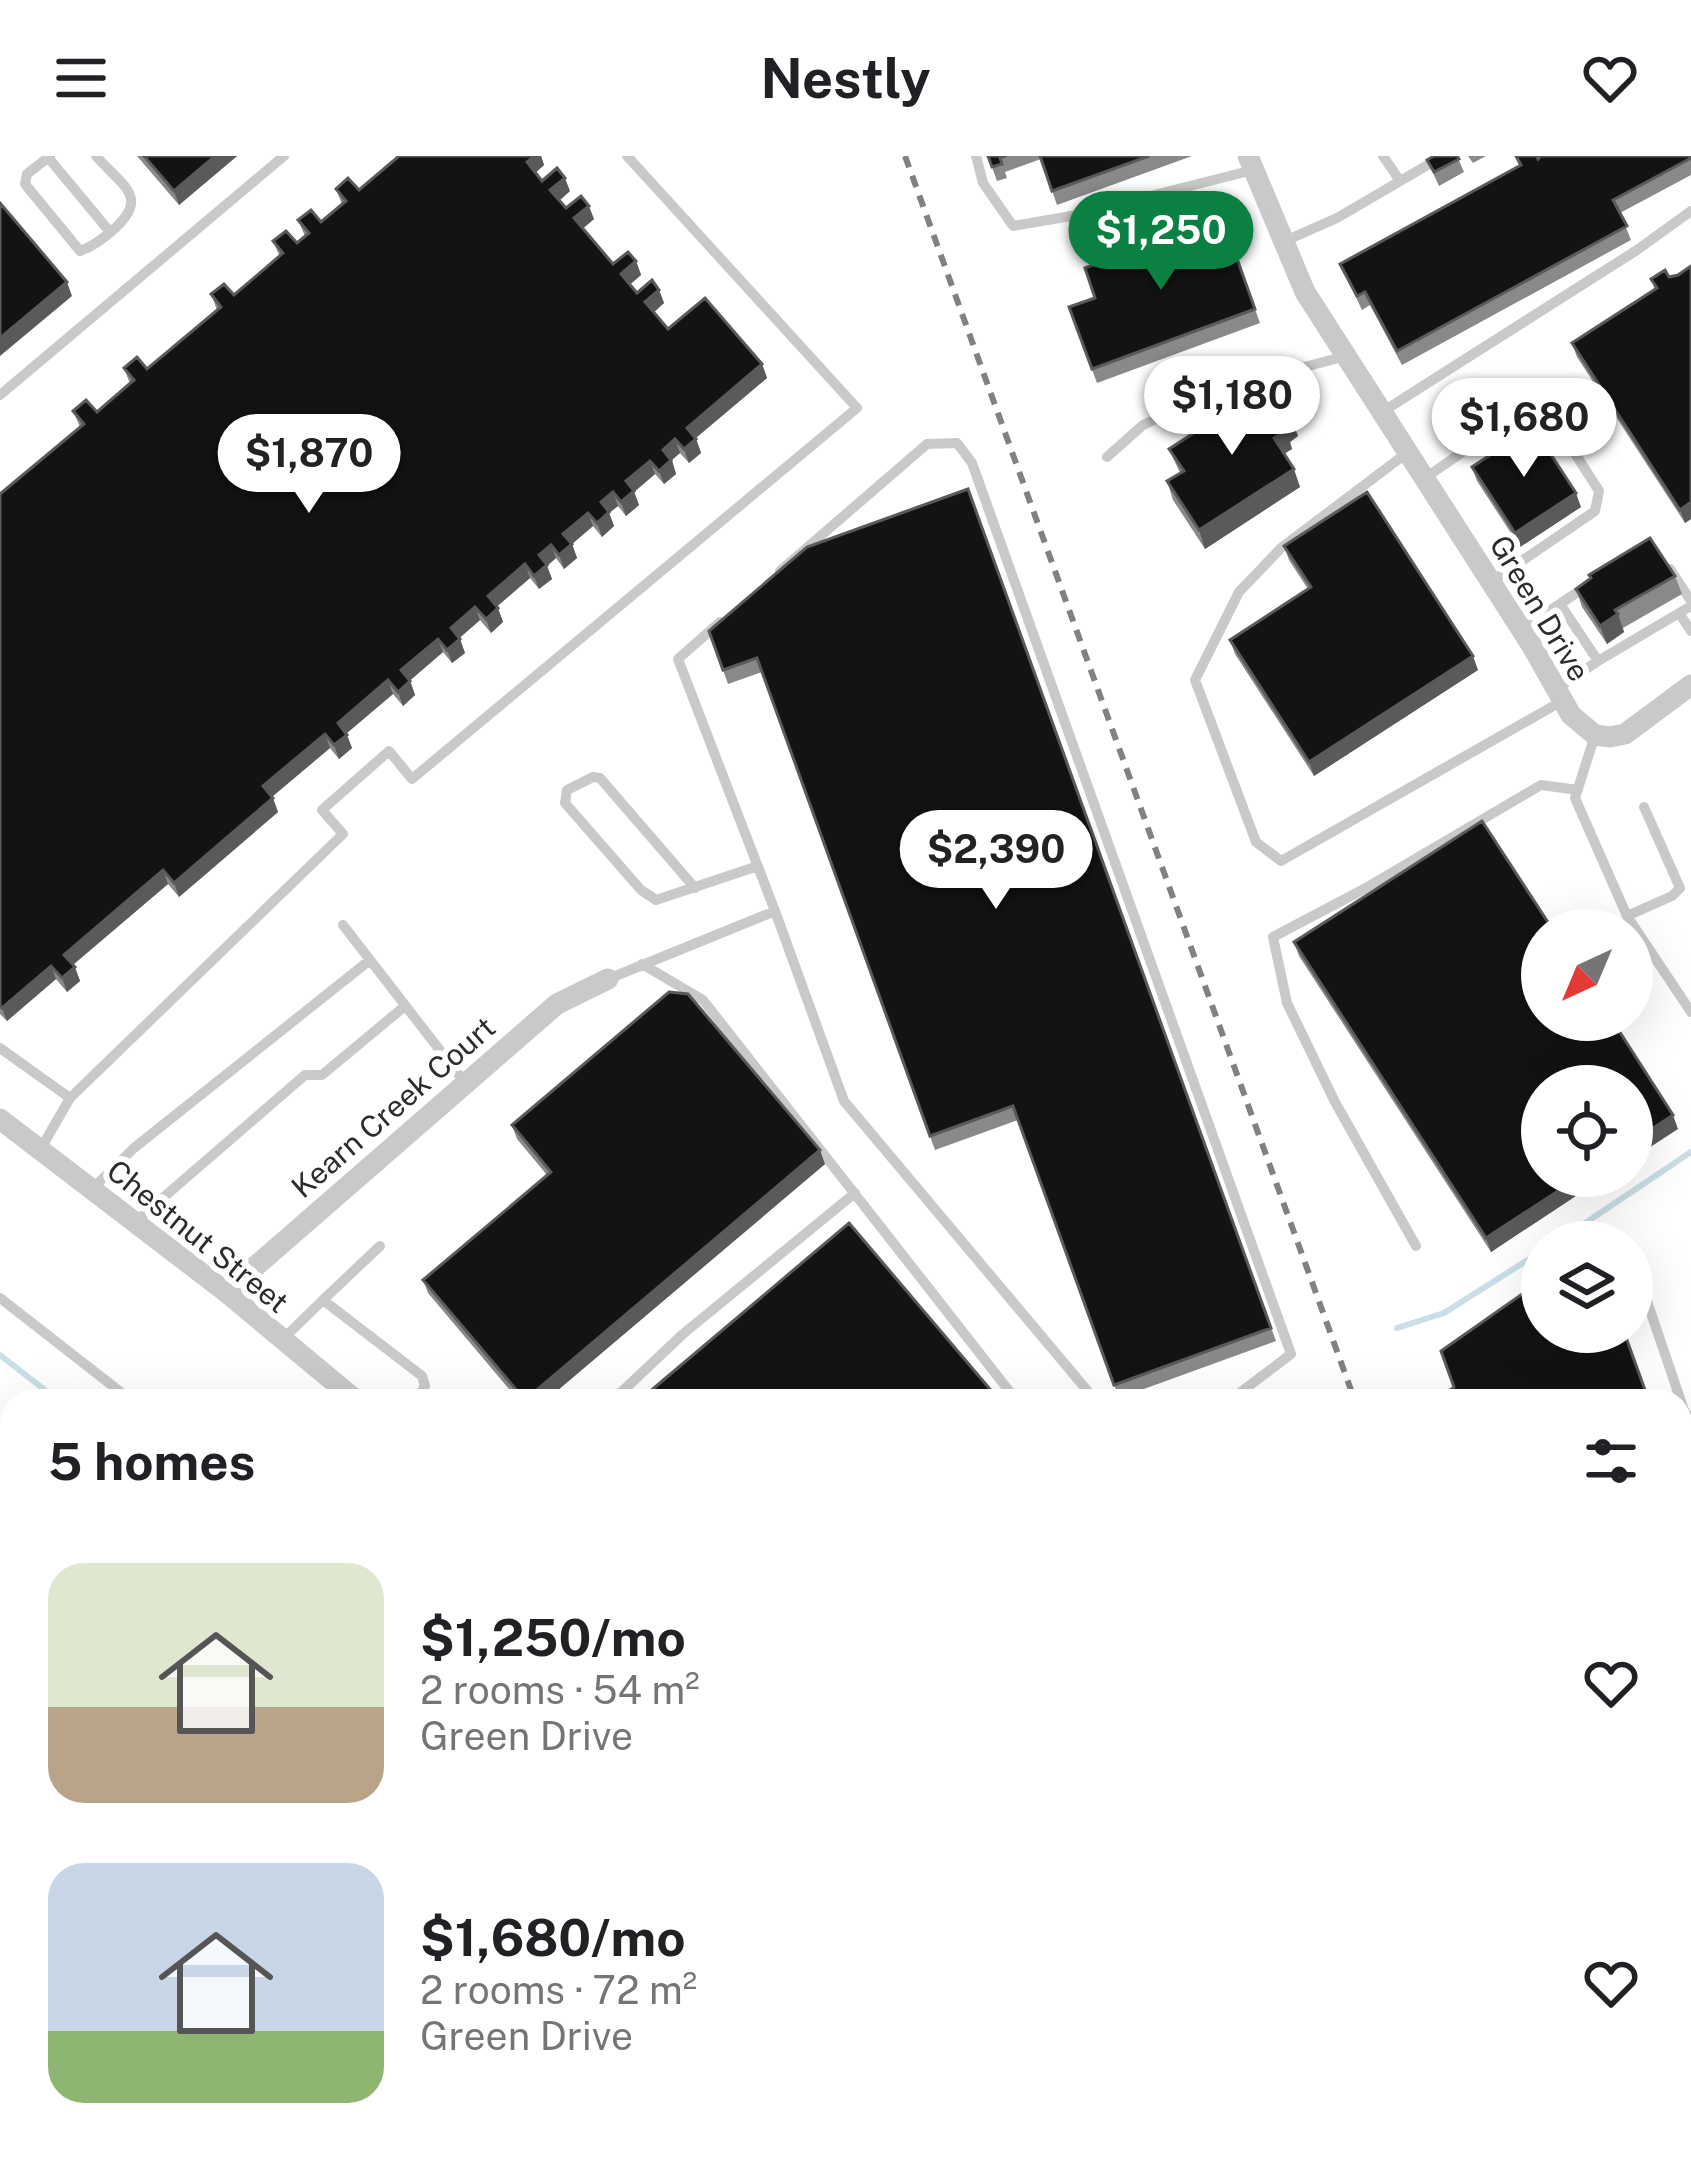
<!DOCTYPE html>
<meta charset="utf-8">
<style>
body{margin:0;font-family:"Public Sans",sans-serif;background:#f6f6f6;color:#202124;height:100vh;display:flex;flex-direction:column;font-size:45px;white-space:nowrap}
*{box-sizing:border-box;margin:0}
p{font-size:39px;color:#757577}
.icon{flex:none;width:66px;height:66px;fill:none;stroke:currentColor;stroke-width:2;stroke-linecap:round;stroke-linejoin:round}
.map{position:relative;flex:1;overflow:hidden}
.side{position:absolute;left:0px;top:1233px;width:1692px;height:768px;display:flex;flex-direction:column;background:#fff;border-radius:36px 36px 0 0;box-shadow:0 12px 48px #0002}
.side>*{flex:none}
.needle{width:78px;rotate:224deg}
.buttons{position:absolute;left:1521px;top:753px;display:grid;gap:24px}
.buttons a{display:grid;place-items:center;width:132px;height:132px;border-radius:50%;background:#fff;box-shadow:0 12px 48px #0002;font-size:60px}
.price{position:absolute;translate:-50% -102px;padding:0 27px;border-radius:42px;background:#fff;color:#222;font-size:39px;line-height:78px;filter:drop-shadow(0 3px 6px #0008)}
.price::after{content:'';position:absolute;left:50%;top:72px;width:36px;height:27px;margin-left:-18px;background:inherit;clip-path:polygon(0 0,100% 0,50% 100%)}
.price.active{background:#0b8043;color:#fff}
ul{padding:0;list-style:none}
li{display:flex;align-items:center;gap:36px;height:300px;padding:0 48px}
li span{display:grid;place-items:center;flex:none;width:336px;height:240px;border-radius:36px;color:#555}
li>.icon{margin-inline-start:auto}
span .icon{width:144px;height:144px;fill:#fffc;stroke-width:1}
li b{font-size:51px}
h2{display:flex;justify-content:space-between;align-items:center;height:144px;padding:0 48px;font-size:51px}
header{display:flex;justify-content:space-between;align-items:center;height:156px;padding:0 48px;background:#fff;font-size:54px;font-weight:700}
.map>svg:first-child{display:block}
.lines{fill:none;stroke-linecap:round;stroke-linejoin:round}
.stream{stroke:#c9dee6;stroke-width:6}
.service{stroke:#c9c9c9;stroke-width:10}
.minor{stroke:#c9c9c9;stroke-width:21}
.rail{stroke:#818181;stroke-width:6;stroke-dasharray:12 9;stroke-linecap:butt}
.wall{fill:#898989}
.shaded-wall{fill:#5a5a5a}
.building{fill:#131313;stroke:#5a5a5a;stroke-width:3}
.labels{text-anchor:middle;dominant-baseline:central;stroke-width:12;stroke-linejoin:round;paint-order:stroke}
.street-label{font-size:30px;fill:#2c2c2c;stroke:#fff}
</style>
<header><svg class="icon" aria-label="menu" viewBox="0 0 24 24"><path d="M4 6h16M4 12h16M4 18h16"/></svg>Nestly<svg class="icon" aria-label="heart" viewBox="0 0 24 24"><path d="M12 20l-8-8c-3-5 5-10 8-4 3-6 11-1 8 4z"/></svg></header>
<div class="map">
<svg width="1691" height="2001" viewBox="0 0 1691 2001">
<rect width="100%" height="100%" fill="#fff"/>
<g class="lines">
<path class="stream" d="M1557,1086L1691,996
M1397,1172L1444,1157L1542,1095
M0,1199L59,1245
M769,1989L776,2001"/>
<path class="service" d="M47,0L110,76
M50,0L27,18L25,28L80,95C92,91 102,83 112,75C151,41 123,31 96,0
M976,0L983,27L1013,70L1071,60L1253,14
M1383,0L1400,25
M1285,85L1337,62L1443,0
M0,239L284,0
M1382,256L1637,94L1691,55
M1408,296L1281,392L1239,436L1195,524L1256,686L1281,705L1562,545
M1107,301L1143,269L1221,233L1346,200
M1425,322L1529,250L1543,254L1553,263L1599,335L1595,355L1491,426
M1670,413L1691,445
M780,415L927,288L957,287L972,307L1291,1198L1229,1245
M1588,429L1560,448L1598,505L1691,450
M1679,457L1691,475
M720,466L678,503L775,755
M1522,472L1560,448
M1556,533L1598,505
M1595,579L1575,642L1627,760L1691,856
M695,732L600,622L593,621L567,634L565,647L641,734L656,744L758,710
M1627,760L1672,740L1680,732L1644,651
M343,769L466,928
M642,808L703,844L1017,1245
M608,823L775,755L844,945L1096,1245
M0,892L70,942L40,994
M70,942L343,678L322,654L389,595L412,623L857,252L627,0
M92,1033L134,992L370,804
M135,1066L305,919H322L405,850
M1416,1090L1335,946L1287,847L1273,781L1364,733L1541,629L1578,634
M1632,1101L1685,1257L1691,1261
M0,1142L132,1245
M323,1144L380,1090
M284,1182L323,1144L422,1220L425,1230L416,1245
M612,1245L683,1178L855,1037
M0,1333L12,1343
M0,1442L12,1452
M1680,1542L1691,1534
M1680,1616L1691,1607
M1680,1726L1688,1760
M1680,1826L1691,1866
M280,1989L287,2001
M410,1989L417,2001
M523,1989L531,2001
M559,1989L572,2001
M820,1989L828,2001
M1574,1989L1578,2001
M1415,2001L1434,1989"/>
<path class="minor" d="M1248,0L1305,136L1532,490L1571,559L1595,579L1610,581L1625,578L1691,529
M0,963L226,1136L357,1245
M226,1136L557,848L608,823
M986,1989L994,2001"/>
<path class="rail" d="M905,0L1355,1245
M0,1512L12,1522
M0,1536L12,1546
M1637,1989L1641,2001"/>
</g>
<path class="wall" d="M137,0H237L179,49Z
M399,0H541L544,9L535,17L542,25L570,35L559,45L566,52L594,63L583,72L613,108L636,105L641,119L630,128L637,137L659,134L664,147L654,156L668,173L762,208L767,222L696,282L701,297L689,307L680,297L671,304L676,318L664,328L655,318L634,336L639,349L626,360L618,350L609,357L614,370L602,381L593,370L572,388L577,402L564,413L556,402L547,410L552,423L539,433L530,422L497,450L503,466L491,477L480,464L459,482L465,497L452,507L443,496L410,524L415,539L403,550L393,538L346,578L352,592L339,603L330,592L272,641L278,656L179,741L168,728L73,809L80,825L67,836L56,823L7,865L0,858V338L80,271L73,255L97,256L130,228L124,212L147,213L217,154L211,138L234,139L280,101L273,85L297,87L305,80L298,64L321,66L342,48L336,33L359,34Z
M988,0H1192L1057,49L1041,3L1005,16L1007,22L997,25Z
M1457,0L1464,16L1439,30L1427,4Z
M1468,0H1486L1473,7Z
M1515,0L1538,3L1539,0H1691V19L1620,57L1631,84L1402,209L1370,149L1362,154L1340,108L1519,10Z
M1222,61L1260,167L1097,227L1069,151L1095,142Z
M1691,110V363L1685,367L1577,201L1572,187L1655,134L1651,123L1678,119Z
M1281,246L1298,280L1290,286L1292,293L1284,298L1300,331L1205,393L1173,344L1167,325L1180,317L1169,293L1232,285L1241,279L1233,267L1227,249Z
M1472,311L1581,351L1520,391L1477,325Z
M968,333L1276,1185L1119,1242L1018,964L935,994L762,516L728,528L709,475Z
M1284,390L1478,514L1314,620L1235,498L1230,484L1308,433L1289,404Z
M1675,420L1682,438L1623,472L1624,476L1607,488L1582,451L1576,433Z
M1294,786L1678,973L1542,1020H1606L1491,1096L1299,800Z
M512,969L825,1008L545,1245H519L428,1137L423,1124L547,1019L517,983Z
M1090,1989H1281L1282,1992L1267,2001H1097Z"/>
<path class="shaded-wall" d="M215,0H237L179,49L174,35Z
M534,0H541L544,9L532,20L527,6Z
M565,22L570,35L555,48L550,34Z
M589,50L594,63L579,76L574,62Z
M636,105L641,119L626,132L621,118Z
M67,126L72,140L0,200V182Z
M659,134L664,147L650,160L645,146Z
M762,208L767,222L692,285L687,272Z
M1291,262L1298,280L1290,286L1292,293L1280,300L1274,282L1282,269Z
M675,283L680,297L672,304L676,318L664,328L659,315L663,294Z
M696,283L701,297L689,307L684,293Z
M650,305L655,318L634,336L639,349L626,360L621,346L626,325Z
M1294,313L1300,331L1205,393L1199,374Z
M613,336L618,350L609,357L614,370L602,381L597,367L601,346Z
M1576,337L1581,351L1520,391L1515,377Z
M1691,346V363L1685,367L1680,354Z
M588,357L593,370L572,388L577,402L564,413L559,399L563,378Z
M551,389L556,402L547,410L552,423L539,433L534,420L539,399Z
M525,408L530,422L493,454L488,440Z
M475,451L480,464L455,486L451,472Z
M498,452L503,466L491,477L486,463Z
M1618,458L1624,476L1607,488L1600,470Z
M438,483L443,496L406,528L401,514Z
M460,483L465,497L452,507L447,494Z
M1473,500L1478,514L1314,620L1309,606Z
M388,524L393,538L342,581L338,567Z
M410,525L415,539L403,550L398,536Z
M325,578L330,592L268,644L263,630Z
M347,579L352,592L339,603L334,589Z
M273,642L278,656L179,741L174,727Z
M163,714L168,728L69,812L64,799Z
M51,810L56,823L7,865L2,852Z
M75,811L80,825L67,836L62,822Z
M1673,959L1678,973L1632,1003V986Z
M820,994L825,1008L545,1245H525Z
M1581,1020H1606L1491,1096L1486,1082Z
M1691,1467V1484L1680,1492V1474Z"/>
<path class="building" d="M144,0H215L174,35Z
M399,0H534L527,6L542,25L557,12L565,22L550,34L566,52L581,40L589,50L574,62L613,108L628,96L636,105L621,118L637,137L652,124L659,134L645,146L668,173L705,142L762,208L687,272L696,283L684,293L675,283L663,294L671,304L659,315L650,305L626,325L634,335L621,346L613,336L601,346L609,356L597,367L588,357L563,378L572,388L559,399L551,389L539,399L547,409L534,420L525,408L488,440L498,452L486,463L475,451L451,472L460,483L447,494L438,483L401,514L410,525L398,536L388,524L338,567L347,579L334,589L325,578L263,630L273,642L174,727L163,714L64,799L75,811L62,822L51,810L2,852L0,850V338L84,268L73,255L86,244L97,256L134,224L124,212L137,201L147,213L221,151L211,138L224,128L234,139L283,97L273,85L286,75L297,87L309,77L298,64L311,54L321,66L346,45L336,33L348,22L359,34Z
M988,0H1006L1000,2L1002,8L992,11Z
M1040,0H1149L1052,35Z
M1434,0H1457L1459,3L1434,16L1427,4Z
M1516,0H1537L1538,3L1541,0H1691V2L1613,44L1627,70L1397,195L1365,136L1357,140L1340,108L1521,9Z
M0,47L67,126L0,182Z
M1222,61L1255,153L1092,213L1069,151L1095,142L1085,112Z
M1691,110V346L1680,354L1572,187L1657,132L1651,123L1665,114L1669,121L1678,119Z
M1268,226L1281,246L1277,248L1291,262L1282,269L1285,275L1274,282L1294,313L1199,374L1167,325L1184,315L1169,293L1217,262L1232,285L1244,276L1227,249Z
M1533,271L1576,337L1515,377L1472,311Z
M968,333L1271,1172L1114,1229L1013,950L930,980L757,502L723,514L709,475L807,391Z
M1367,336L1473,500L1309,606L1230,484L1311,431L1284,390Z
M1650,382L1675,420L1615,454L1618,458L1600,470L1576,433L1591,422L1589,419Z
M1482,665L1553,774H1542V864H1612L1673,959L1632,986V930H1542V1020H1581L1486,1082L1294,786Z
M669,836L688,838L820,994L525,1244L423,1124L551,1016L512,969Z
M849,1067L1000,1245H642L641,1243Z
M1542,1124V1176H1624L1649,1245H1442L1441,1241L1454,1231L1441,1195Z
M1680,1332L1691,1362V1467L1680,1474Z
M1093,1989H1259L1240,2001H1100Z
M1481,1989H1563L1568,2001H1459L1482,1993Z"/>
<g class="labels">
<g class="street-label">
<text transform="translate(1540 452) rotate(59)">Green Drive</text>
<text transform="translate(393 951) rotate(-41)">Kearn Creek Court</text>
<text transform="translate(198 1080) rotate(39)">Chestnut Street</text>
</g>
</g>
</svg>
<div class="buttons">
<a><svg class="needle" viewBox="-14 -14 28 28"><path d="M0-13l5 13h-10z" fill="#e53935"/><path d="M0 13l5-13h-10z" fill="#757577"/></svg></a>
<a><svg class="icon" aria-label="locate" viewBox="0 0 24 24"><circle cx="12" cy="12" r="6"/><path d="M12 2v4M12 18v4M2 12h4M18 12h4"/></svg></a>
<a><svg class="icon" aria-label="layers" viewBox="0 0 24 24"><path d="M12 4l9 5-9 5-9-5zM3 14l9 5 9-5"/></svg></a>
</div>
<b class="price active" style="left:1161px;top:137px">$1,250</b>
<b class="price" style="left:1232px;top:302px">$1,180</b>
<b class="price" style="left:1524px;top:324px">$1,680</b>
<b class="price" style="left:309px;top:360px">$1,870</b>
<b class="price" style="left:996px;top:756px">$2,390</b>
<section class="side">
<h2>5 homes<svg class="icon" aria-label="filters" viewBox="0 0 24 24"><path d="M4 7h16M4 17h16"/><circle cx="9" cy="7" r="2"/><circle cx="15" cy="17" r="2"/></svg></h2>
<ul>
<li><span style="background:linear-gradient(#dfe7d0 60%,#b9a48a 0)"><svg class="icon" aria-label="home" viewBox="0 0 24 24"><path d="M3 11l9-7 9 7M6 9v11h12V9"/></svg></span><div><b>$1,250/mo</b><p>2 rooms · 54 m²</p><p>Green Drive</p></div><svg class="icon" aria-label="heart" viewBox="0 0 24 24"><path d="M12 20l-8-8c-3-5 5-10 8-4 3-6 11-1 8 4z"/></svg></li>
<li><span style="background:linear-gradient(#c9d6e8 70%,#8fb573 0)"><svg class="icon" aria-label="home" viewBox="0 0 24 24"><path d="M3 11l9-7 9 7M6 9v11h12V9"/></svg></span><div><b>$1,680/mo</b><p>2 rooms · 72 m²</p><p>Green Drive</p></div><svg class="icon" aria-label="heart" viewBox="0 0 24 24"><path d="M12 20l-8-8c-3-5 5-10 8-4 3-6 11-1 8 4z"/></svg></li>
</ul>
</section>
</div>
